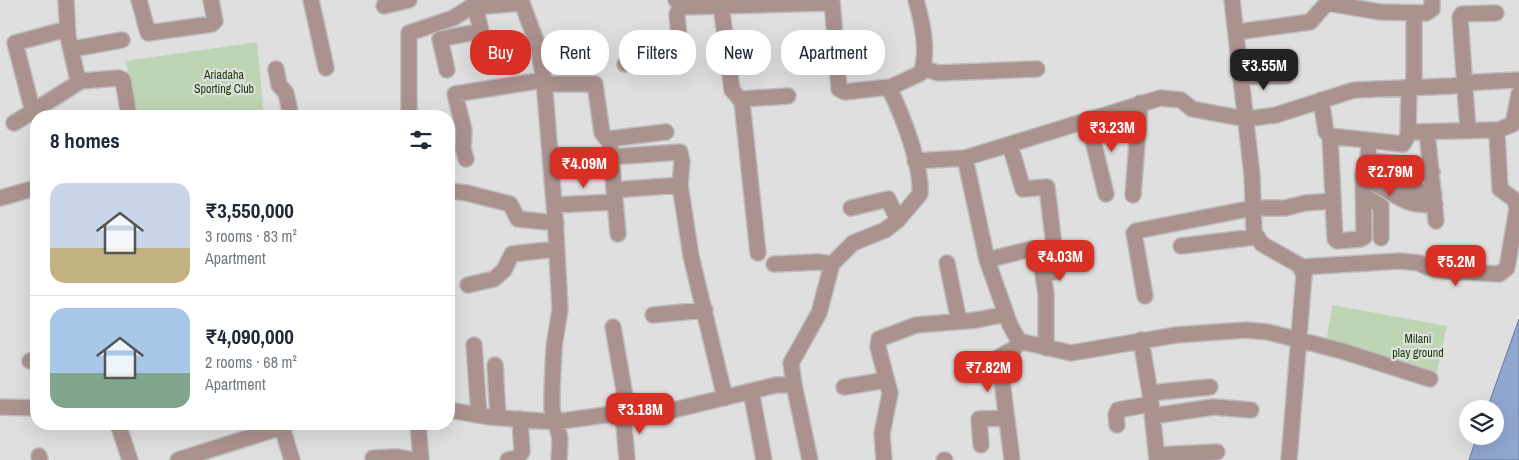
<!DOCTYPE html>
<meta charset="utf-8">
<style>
body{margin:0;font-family:"Archivo Narrow",sans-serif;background:#f6f6f7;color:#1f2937;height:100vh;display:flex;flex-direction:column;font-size:19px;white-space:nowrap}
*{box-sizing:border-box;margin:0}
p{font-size:16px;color:#747a83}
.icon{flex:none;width:28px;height:28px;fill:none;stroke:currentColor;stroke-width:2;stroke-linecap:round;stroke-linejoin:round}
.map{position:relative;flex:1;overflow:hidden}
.drawer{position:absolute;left:30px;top:110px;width:425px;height:320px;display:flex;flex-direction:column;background:#fff;border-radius:20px;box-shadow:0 5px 20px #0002}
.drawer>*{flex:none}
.top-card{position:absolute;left:470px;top:30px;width:475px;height:45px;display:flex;gap:10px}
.fabs{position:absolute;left:1459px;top:400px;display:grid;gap:10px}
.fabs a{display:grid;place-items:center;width:45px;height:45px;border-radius:50%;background:#fff;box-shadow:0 5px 20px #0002;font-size:25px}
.price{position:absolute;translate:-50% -42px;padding:0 11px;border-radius:10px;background:#d93025;color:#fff;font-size:16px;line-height:32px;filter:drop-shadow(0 1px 2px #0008)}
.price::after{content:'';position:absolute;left:50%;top:30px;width:15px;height:11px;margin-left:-8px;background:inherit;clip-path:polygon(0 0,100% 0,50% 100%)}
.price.on{background:#222;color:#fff}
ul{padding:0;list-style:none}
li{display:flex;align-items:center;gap:15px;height:125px;padding:0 20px}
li+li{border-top:1px solid #e0e1e3}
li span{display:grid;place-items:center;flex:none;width:140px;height:100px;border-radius:15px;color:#555}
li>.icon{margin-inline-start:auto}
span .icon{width:60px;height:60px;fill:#fffc;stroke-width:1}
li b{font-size:21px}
h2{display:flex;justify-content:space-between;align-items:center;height:60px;padding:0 20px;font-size:21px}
.pill{padding:0 18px;border-radius:20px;background:#fff;box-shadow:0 5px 20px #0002;font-size:18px;line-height:45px}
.pill.on{background:#d93025;color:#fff}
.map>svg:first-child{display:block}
.green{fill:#bdd5b3}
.water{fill:#8fa7d1;stroke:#687896}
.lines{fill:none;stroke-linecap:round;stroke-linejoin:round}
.minor-casing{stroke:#bdbdbe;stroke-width:18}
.minor{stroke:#ab928f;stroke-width:15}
.labels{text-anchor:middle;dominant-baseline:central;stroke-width:4.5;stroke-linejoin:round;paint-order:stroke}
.park-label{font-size:12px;fill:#163d00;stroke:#dfdfe0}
</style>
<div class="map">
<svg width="1519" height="460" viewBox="0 0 1519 460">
<rect width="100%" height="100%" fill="#dfdfe0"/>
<path class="green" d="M257,42L264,116H135L126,61Z
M1332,305L1447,326L1436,377L1326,344Z"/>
<path class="water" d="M1519,319V460H1469L1477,436H1495V409H1487Z"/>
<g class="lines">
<g class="minor-casing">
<path id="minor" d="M66,0L68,37L77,76L81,81L119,78L123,80L129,116
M139,0L148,33L212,24L215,21L211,0
M311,0L326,68
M477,0L487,6L522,3L538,46L544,80L555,216L560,309L554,347L552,391V409L560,438L559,460
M676,0L682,7L823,3L830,0
M832,0L839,89L845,92L890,87
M1232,0L1252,175L1254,232L1262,244L1299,265L1304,275L1289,460
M721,5L732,90L742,102L758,253
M384,6L409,0
M1237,32L1310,22L1327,3L1380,12L1426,13L1432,9V0
M73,49L122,40
M625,64L656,60L664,65L681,63L677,14L680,7
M923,68L938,73L1037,69
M276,69L279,85L286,93L291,116
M447,70L440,39L481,31L475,5
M1241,77L1286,76
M545,84H595L602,133L610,143L618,234
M1414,86V13
M741,99L788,96
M33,112L15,43L67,29
M409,116V33L453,18L479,2
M1088,120L1106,194
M14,123L81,81
M1468,131L1460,17L1462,14L1496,13
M1496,131L1513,124L1519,94
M1427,132L1436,221
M1408,134L1409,86
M1330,136L1335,239L1337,241L1361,239L1364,237L1363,173L1368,161L1369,141
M608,139L666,132
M1010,145L1023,189L1047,187L1057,271L1044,275
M611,157L680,152L682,162L680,185L691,256L725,398
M965,158L987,260L1010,325L1019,341L1071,353L1176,335L1246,330L1268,332L1342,351L1430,379
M466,159L463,148L464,130L455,94L544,80
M915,161L965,158L1160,98L1181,100L1192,109L1246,119L1276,115L1354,90L1452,86L1477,82L1519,80
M1368,161L1394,163L1432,172
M1374,161C1383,185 1412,190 1434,194
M1363,179C1392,187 1400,209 1435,204
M614,190L680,185
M449,191L467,193L510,204L518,219L556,223
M1133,195L1140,103
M1363,195L1381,206V238
M0,198L36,188
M554,205L615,202
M851,208L888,199L898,220
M1181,246L1255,237
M987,260L1031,249L1039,250L1046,293V348
M947,263L959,321
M774,264L818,262L832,264
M1301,267L1400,261L1419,263L1427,267L1445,271L1499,274L1507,268L1517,209L1515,200L1500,189L1497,134L1495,130L1410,132L1403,144L1330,136L1326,132L1321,100
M468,285L494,279L504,270L512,254L556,249
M1145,296L1134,233L1136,231L1253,208H1285L1305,203L1333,201
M653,315L705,310
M613,327L628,413
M1141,340L1150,393L1157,460
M474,345L479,415
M30,361L36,360
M495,365L498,417
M794,385L791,363L819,313L832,264L853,243L885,230L898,220L920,194C922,165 902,114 889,88L921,73C929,51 922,22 916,0
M844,387L886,380
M751,391L764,460
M1150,393L1210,387
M0,407L36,408
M449,410L489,417L555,422L619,413L657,414L776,385H794L810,460
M623,413L627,460
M1153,416L1213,407L1251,410
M118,424L130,460
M281,424L292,460
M418,424L421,460
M1117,425L1116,415L1118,410L1151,404
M981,445L979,419L1006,418
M1157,455L1217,452
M39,456L40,460
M373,458L398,457L414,460
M178,460L282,427
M508,460L517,458L522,452L520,419
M884,460L882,434L890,393L878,347L879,339L916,325L977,320L1006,314
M944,460H945
M1012,460L999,357L1015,348L1019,341"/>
</g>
<use href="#minor" class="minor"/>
</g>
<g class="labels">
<g class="park-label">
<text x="224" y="75">Ariadaha<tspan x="224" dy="14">Sporting Club</tspan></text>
<text x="1418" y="339">Milani<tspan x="1418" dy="14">play ground</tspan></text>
</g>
</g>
</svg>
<div class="fabs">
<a><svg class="icon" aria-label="layers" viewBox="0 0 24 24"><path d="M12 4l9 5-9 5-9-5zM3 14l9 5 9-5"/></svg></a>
</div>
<b class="price on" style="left:1264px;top:91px">₹3.55M</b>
<b class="price" style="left:1112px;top:153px">₹3.23M</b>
<b class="price" style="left:584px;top:189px">₹4.09M</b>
<b class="price" style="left:1390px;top:197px">₹2.79M</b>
<b class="price" style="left:1060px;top:282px">₹4.03M</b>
<b class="price" style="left:1456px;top:287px">₹5.2M</b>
<b class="price" style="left:988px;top:393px">₹7.82M</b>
<b class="price" style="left:640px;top:435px">₹3.18M</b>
<div class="top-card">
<a class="pill on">Buy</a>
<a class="pill">Rent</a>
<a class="pill">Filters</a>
<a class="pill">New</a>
<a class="pill">Apartment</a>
</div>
<section class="drawer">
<h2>8 homes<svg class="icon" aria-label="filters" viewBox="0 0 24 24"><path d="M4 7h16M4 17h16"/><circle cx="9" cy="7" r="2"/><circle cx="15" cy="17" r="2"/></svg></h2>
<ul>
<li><span style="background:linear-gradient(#c9d6e8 65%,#c2b280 0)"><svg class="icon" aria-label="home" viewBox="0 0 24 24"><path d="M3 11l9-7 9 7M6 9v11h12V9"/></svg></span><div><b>₹3,550,000</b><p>3 rooms · 83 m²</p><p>Apartment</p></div></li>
<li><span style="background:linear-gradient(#a9c7e8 65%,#7fa58c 0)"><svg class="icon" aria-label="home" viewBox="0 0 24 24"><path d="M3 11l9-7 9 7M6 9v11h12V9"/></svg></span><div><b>₹4,090,000</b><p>2 rooms · 68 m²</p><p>Apartment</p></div></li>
</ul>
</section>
</div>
